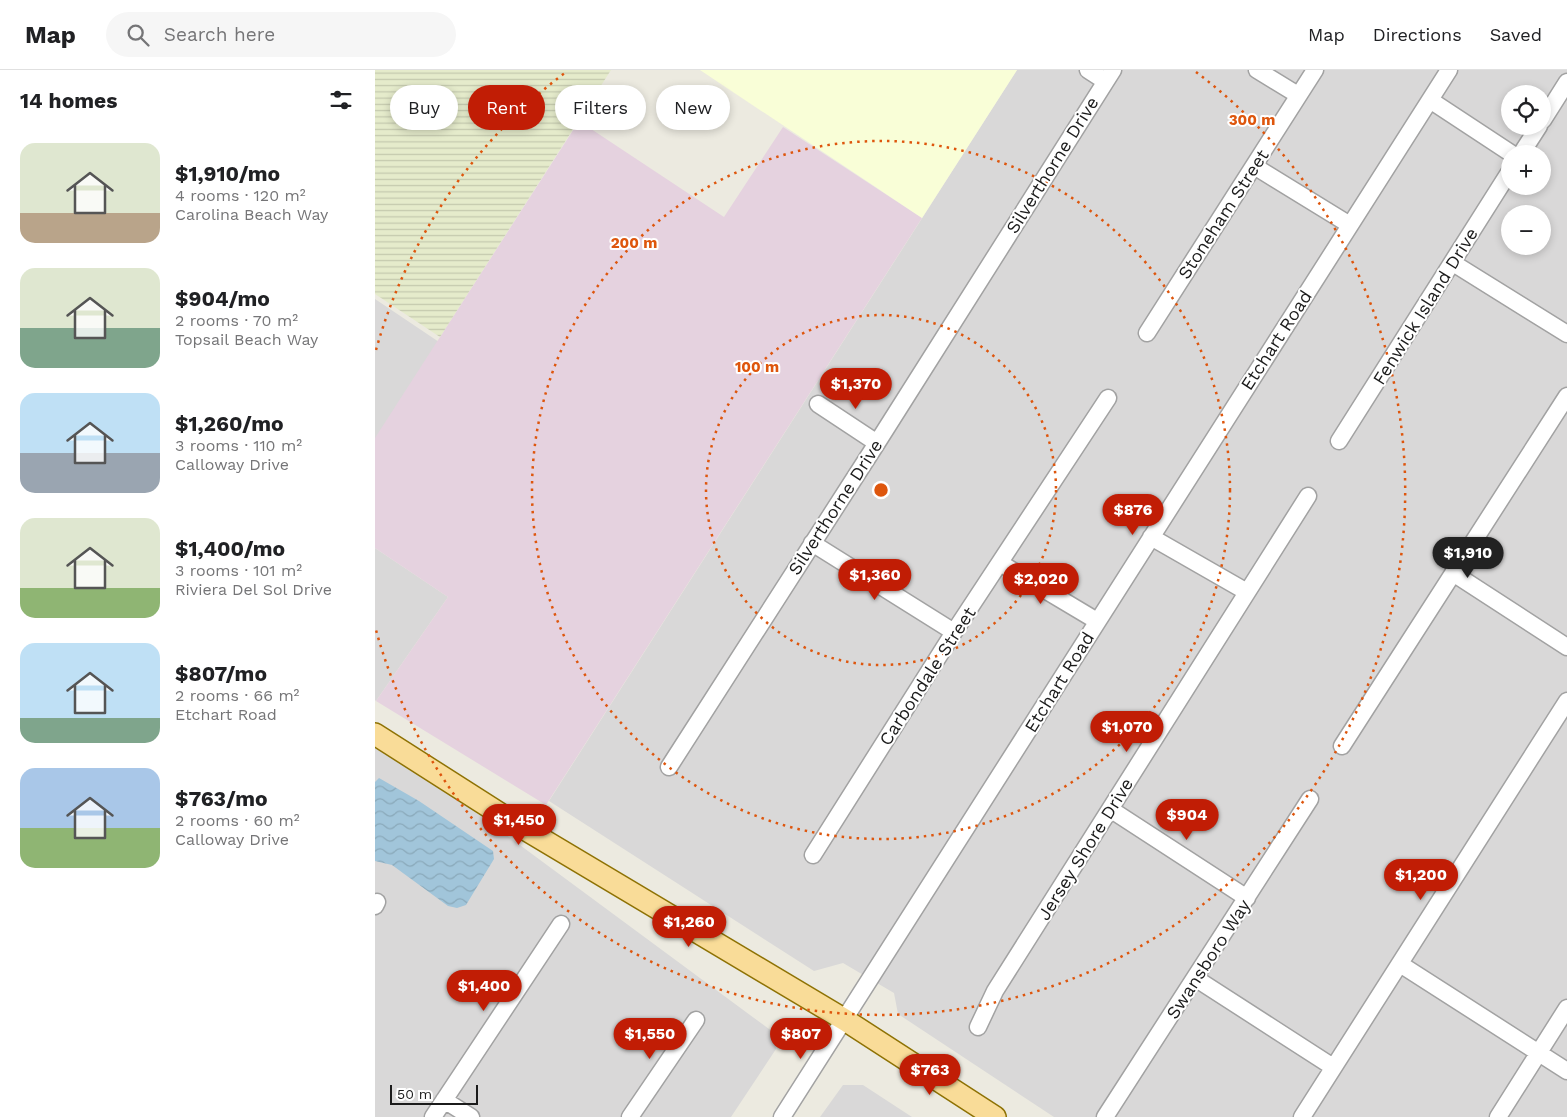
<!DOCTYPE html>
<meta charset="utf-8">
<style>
body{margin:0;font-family:"Work Sans",sans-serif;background:#f6f6f6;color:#202124;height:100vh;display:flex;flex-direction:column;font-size:19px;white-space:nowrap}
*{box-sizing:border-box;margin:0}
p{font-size:16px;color:#757577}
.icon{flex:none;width:28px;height:28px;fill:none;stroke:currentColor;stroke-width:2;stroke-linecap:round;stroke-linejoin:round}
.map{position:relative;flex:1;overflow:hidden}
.panel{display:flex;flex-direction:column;background:#fff;width:375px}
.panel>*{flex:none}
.banner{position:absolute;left:15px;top:15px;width:475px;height:45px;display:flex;gap:10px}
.fabs{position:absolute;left:1126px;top:15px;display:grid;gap:10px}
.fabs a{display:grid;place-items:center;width:50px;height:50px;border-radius:50%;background:#fff;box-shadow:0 2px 8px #0003;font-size:25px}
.scale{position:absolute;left:15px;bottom:12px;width:88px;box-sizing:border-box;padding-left:5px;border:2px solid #1b1b1b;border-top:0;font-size:14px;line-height:18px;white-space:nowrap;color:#1b1b1b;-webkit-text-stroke:4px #fff;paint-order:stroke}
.price{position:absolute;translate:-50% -42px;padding:0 11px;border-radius:18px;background:#c11d05;color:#fff;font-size:16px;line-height:32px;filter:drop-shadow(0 1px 2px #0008)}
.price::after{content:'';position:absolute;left:50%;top:30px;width:15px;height:11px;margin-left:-8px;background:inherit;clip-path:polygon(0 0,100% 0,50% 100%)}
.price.active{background:#222;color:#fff}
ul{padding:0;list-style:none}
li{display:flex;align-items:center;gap:15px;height:125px;padding:0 20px}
li span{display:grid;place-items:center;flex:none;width:140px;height:100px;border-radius:15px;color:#555}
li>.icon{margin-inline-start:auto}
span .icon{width:60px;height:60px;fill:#fffc;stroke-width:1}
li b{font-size:21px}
h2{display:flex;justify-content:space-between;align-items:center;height:60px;padding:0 20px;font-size:21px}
.pill{padding:0 18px;border-radius:22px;background:#fff;box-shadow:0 2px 8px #0003;font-size:18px;line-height:45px}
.pill.active{background:#c11d05;color:#fff}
header{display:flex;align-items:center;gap:30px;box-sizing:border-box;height:70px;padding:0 25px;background:#fff;border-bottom:1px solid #e0e0e0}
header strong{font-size:24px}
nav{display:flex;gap:28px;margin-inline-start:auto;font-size:18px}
.search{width:350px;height:45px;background:#f6f6f6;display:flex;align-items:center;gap:12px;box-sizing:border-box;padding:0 18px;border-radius:28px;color:#757577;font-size:19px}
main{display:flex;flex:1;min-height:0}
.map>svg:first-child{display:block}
.residential{fill:#d9d8d8;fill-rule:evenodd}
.industrial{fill:#e5d2df}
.education{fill:#f9fed7}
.farmland{fill:url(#farmland-rules)}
.water{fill:url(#water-waves)}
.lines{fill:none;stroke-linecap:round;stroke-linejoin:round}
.minor-casing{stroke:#a2a2a2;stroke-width:19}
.major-casing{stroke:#8e7204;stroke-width:24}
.minor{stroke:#fff;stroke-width:16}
.major{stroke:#f9dc98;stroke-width:21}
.ring{fill:none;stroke:#de560d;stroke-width:2.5;stroke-dasharray:2.5 5}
.labels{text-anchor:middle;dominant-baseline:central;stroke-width:4;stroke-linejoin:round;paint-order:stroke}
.street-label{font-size:18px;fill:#1b1b1b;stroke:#fff}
.centre{fill:#de560d;stroke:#fff;stroke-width:2.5}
.ring-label{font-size:15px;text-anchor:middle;font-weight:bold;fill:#de560d;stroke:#fff;stroke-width:4;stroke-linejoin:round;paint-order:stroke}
</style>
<header>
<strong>Map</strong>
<div class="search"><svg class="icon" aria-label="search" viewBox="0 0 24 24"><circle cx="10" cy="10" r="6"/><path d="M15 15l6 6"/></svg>Search here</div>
<nav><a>Map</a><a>Directions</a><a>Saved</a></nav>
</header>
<main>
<section class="panel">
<h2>14 homes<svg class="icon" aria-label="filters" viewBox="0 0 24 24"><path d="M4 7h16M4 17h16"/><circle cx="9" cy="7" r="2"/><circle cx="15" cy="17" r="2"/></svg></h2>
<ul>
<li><span style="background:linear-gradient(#dfe7d0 70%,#b9a48a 0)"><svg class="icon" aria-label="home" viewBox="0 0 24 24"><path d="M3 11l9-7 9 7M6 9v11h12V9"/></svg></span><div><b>$1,910/mo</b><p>4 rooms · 120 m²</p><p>Carolina Beach Way</p></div></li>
<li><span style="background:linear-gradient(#dfe7d0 60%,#7fa58c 0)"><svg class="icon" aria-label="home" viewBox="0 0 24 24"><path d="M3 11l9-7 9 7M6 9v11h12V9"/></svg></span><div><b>$904/mo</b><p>2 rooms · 70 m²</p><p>Topsail Beach Way</p></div></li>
<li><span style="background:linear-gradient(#bfe0f5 60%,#9aa5b1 0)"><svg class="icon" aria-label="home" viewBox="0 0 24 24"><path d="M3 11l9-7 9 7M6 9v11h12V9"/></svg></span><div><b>$1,260/mo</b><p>3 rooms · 110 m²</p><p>Calloway Drive</p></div></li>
<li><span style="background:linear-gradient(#dfe7d0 70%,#8fb573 0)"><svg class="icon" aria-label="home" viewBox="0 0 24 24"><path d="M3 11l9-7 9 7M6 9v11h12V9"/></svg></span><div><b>$1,400/mo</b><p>3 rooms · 101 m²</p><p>Riviera Del Sol Drive</p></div></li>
<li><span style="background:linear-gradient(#bfe0f5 75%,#7fa58c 0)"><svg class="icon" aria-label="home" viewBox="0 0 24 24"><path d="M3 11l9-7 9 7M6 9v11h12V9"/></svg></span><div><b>$807/mo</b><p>2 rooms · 66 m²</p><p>Etchart Road</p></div></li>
<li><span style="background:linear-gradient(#a9c7e8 60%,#8fb573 0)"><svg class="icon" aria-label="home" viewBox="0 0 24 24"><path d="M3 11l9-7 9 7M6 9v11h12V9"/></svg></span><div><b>$763/mo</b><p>2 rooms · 60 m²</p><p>Calloway Drive</p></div></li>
</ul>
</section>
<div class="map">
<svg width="1192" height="1047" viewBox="0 0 1192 1047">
<defs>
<pattern id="farmland-rules" width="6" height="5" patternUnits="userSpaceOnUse" patternTransform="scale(1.25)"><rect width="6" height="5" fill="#e5ebcb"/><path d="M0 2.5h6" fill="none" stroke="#c4c9ae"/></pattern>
<pattern id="water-waves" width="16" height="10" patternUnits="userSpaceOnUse" patternTransform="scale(1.25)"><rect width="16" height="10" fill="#a1c5da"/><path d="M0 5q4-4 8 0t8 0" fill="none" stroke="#8aa9ba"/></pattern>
</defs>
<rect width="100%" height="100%" fill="#eceae0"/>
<path class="residential" d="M642,0H1192V1047H679L523,944L519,923L468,893L439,901L174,731ZM1135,24H1168V56H1135ZM1135,84H1168V116H1135ZM1135,144H1168V176H1135Z
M0,229L64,272L0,370Z
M0,478L73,527L1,631L0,630Z
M0,668L398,962L401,979L356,1047H0Z
M468,1015H488L537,1047H445Z"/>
<path class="industrial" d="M204,51L349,147L408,57L547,148L171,735L1,631L73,527L0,478V368Z"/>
<path class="education" d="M325,0H642L547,148Z"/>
<path class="farmland" d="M0,0H236L65,267L0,224Z"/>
<path class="water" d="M4,708L44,731L118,781L119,789L91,835L82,838L73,836L17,795L0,791V712Z"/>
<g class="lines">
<g class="minor-casing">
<path id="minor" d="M713,0L730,11
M882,0L923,25
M1055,30L1137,84
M1168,50L1192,12
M1146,84L1164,56
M879,96L975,155
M1078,193L1192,264
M772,263L940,0
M443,334L502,373
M964,371L1135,101
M776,467L872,522
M437,473L579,562
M625,493L722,551
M1078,503L1192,577
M967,676L1192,326
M294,697L502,373L738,0
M735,739L872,828
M438,785L579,562L733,328
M0,836L2,832
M1025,894L1192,1001
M820,908L958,997
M603,957L620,921L933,426
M69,1030L96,1047
M58,1047L186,854
M255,1047L321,950
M407,1047L1074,0
M730,1047L935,729
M927,1047L1192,631
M1123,1047L1192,938"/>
</g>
<g class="major-casing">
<path id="major" d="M0,664L133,749L470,950L620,1047"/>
</g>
<use href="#minor" class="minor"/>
<use href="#major" class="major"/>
</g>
<g class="ring">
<circle cx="506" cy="420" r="175"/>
<circle cx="506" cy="420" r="349"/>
<path d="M1 280A524 524 0 0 1 191 2M821 2A524 524 0 1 1 1 560"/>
</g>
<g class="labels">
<g class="street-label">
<text transform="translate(677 95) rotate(-58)">Silverthorne Drive</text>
<text transform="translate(848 144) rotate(-57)">Stoneham Street</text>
<text transform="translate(1050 236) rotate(-58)">Fenwick Island Drive</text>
<text transform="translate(901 270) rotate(-57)">Etchart Road</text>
<text transform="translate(460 437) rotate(-57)">Silverthorne Drive</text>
<text transform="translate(552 606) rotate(-57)">Carbondale Street</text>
<text transform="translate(684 612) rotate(-58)">Etchart Road</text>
<text transform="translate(710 779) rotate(-58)">Jersey Shore Drive</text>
<text transform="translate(833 889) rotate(-57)">Swansboro Way</text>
</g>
</g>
<circle cx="506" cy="420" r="8" class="centre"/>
<g class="ring-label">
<text x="877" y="55">300 m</text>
<text x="259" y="178">200 m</text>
<text x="382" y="302">100 m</text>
</g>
</svg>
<div class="fabs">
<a><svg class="icon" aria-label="locate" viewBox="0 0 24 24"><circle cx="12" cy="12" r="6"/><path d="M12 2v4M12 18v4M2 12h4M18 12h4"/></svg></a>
<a>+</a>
<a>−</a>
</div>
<div class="scale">50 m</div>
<b class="price" style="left:481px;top:340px">$1,370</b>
<b class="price" style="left:758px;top:466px">$876</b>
<b class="price active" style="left:1093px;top:509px">$1,910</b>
<b class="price" style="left:500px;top:531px">$1,360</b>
<b class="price" style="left:666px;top:535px">$2,020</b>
<b class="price" style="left:752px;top:683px">$1,070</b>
<b class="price" style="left:812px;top:771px">$904</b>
<b class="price" style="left:144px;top:776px">$1,450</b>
<b class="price" style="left:1046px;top:831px">$1,200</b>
<b class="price" style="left:314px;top:878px">$1,260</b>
<b class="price" style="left:109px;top:942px">$1,400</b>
<b class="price" style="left:275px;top:990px">$1,550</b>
<b class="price" style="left:426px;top:990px">$807</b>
<b class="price" style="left:555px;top:1026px">$763</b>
<div class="banner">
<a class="pill">Buy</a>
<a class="pill active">Rent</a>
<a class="pill">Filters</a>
<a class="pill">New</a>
</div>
</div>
</main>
